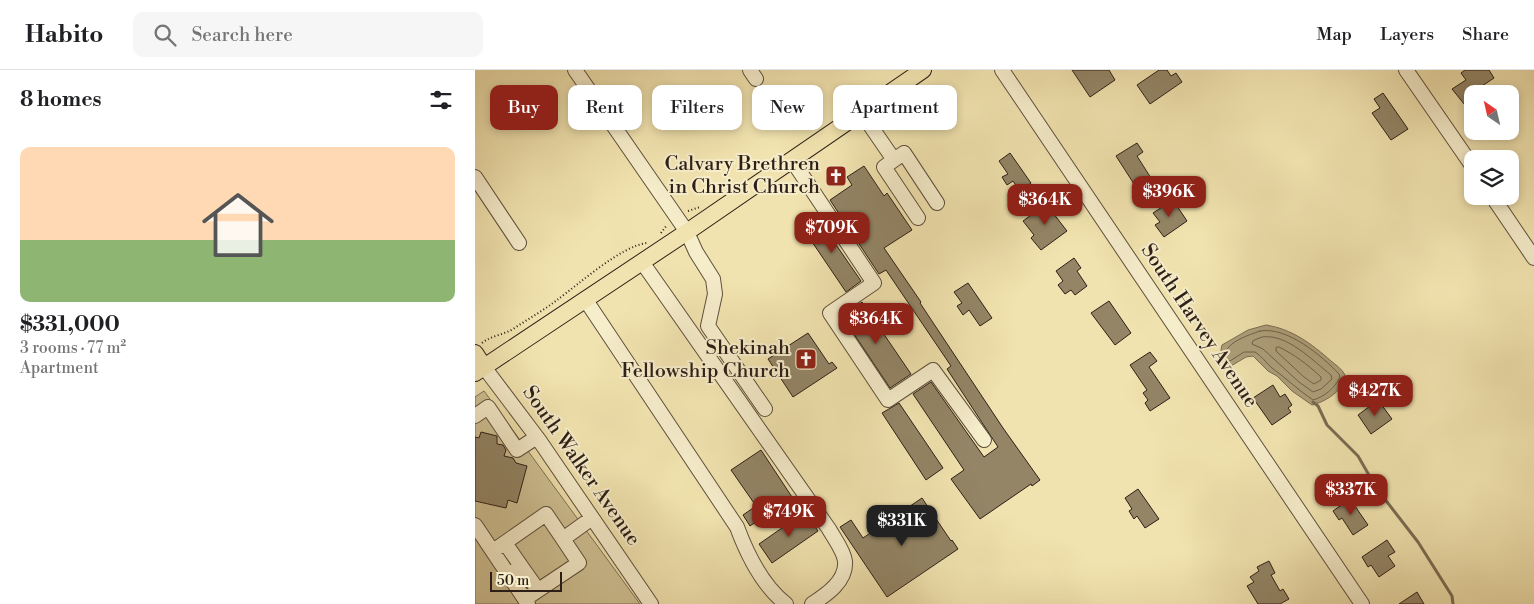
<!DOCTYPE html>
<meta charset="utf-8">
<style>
body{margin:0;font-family:"Libre Bodoni",serif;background:#f6f6f6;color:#202124;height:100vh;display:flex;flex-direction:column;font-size:19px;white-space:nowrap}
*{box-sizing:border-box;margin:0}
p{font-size:16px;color:#757577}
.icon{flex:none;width:28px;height:28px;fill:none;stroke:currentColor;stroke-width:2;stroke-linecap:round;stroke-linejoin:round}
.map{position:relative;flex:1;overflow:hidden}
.sheet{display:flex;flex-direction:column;background:#fff;width:475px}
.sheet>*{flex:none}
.guide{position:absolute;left:15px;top:15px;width:475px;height:45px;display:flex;gap:10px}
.needle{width:32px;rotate:326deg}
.fabs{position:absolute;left:989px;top:15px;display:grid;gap:10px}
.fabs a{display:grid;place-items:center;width:55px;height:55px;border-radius:10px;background:#fff;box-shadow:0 2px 8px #0003;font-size:25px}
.scale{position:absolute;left:15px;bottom:12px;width:72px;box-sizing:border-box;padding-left:5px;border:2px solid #2d1f17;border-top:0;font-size:14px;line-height:18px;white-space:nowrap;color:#2d1f17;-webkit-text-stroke:4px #f6edcb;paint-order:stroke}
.price{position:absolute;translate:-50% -42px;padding:0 11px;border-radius:10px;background:#8f2418;color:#fff;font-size:16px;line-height:32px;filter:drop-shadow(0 1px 2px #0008)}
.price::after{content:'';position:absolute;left:50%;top:30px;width:15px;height:11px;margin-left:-8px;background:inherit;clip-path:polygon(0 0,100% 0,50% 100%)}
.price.current{background:#222;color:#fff}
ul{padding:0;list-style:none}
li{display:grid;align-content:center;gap:10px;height:265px;padding:0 20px}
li+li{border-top:1px solid #e0e0e0}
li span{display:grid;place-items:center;height:155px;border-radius:10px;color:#555}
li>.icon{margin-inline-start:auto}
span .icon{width:90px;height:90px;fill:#fffc;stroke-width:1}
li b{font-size:21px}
h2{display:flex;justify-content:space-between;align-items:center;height:60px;padding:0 20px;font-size:21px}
.pill{padding:0 18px;border-radius:10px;background:#fff;box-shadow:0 2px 8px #0003;font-size:18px;line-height:45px}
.pill.current{background:#8f2418;color:#fff}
header{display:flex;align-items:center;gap:30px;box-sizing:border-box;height:70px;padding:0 25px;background:#fff;border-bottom:1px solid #e0e0e0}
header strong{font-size:24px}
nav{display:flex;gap:28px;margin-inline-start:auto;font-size:18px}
.search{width:350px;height:45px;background:#f6f6f6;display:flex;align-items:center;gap:12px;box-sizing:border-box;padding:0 18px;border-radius:10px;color:#757577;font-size:19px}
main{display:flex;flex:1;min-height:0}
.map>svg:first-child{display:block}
.green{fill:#d0c295;stroke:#7e7056}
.water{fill:#aea07b;stroke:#7a6c53}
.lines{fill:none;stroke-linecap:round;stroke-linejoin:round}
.shore{stroke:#6e6049;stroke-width:1}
.stream{stroke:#7a6c53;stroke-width:3}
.building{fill:#938566;stroke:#2d1f17}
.minor-casing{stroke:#5e503d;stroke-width:16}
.major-casing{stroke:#2d1f17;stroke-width:18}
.path{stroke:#2d1f17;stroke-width:2;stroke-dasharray:1 2.5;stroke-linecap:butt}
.minor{stroke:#f6edcb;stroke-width:14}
.major{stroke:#f1e3af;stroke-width:16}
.labels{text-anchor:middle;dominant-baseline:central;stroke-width:4;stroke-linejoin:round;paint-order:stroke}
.poi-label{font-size:20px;fill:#2d1f17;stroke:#f6edcb;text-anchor:end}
.street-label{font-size:20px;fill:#2d1f17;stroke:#f6edcb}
</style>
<header>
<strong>Habito</strong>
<div class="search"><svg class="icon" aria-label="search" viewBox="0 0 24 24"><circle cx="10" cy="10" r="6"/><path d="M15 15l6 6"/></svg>Search here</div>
<nav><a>Map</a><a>Layers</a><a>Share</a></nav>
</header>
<main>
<section class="sheet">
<h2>8 homes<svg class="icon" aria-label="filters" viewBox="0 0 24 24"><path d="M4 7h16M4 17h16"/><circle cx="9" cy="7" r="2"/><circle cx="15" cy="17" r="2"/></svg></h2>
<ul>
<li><span style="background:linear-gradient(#ffd9b3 60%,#8fb573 0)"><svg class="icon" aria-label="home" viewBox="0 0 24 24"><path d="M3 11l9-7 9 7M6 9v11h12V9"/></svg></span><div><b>$331,000</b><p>3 rooms · 77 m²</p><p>Apartment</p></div></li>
</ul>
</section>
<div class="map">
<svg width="1059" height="534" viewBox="0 0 1059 534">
<rect width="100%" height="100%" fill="#f1e3af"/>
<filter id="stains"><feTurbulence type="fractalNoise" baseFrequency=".004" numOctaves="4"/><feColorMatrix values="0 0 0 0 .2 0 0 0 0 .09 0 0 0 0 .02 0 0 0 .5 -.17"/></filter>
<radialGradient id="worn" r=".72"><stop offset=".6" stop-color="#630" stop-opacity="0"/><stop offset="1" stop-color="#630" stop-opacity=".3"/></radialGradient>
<path class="green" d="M9,321L165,534H0V327Z"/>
<path class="water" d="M791,255C817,259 837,274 856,291C861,295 867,299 870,305C870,320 850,332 837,335L817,321L802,306L793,301L778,286L771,287L756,296L749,295L745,285L747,275L773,260Z"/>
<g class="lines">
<path class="shore" d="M785,261C812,256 847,286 864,304L865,307C860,318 849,327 838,330C823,320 811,308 797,298C791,293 787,286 780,282H769L755,291L752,290L750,283C754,271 774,265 785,261Z
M787,267C812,263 838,291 856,305L857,309L846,319L838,322L824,312L788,279L777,274L778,271Z
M804,277C820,285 832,294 846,307V310L839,314L829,307L801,281V278Z"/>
<path class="stream" d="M838,332L843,336L852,355L883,386L902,419L943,472L977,526L978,534"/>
</g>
<path class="building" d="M597,0H634L640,10L615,27Z
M684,0H692L696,6L701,3L707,12L675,34L662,15Z
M990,0H1014L1019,8L998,22V45L977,19L991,10L986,3Z
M908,23L933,59L916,70L897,43L905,38L899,29Z
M662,73L668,82L662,86L681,116L665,126L658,115L659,114L641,86Z
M535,83L556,113L545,121L538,111L532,115L527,107L533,104L524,91Z
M389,96L409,126L412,123L437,160L409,178L446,232L445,233L528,358L565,410L557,416L556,414L505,449L476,409L489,400L438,324L456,312L509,387L523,377L472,299L476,296L411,200L404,204L355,130L377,115L372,107Z
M698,130L712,151L689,167L680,155L685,152L678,143Z
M574,132L581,142L578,143L592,161L566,180L556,168L559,165L548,151Z
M342,147L386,211L371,222L327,157Z
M599,188L606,198L602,201L612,216L600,225L596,220L590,224L583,215L588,211L581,201Z
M493,213L517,248L505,256L494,240L488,245L482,236L487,233L479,222Z
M634,231L656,263L640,275L616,243Z
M387,232L436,304L415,318L367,246Z
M333,263L354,294L357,292L362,298L318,327L293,289Z
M675,282L682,291L674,297L695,328L675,341L670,333L673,330L668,323L672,320L655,295Z
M798,315L805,327L810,324L817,335L813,338L816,342L797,355L778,328Z
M903,330L917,349L896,364L883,345Z
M424,333L468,398L451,410L407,343Z
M6,362L22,366V374L28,375L31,380L29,386L38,388L41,393L52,396L42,433L33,430L31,438L0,431V367L4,368Z
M286,380L317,427L275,456L268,445L281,436L256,400Z
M663,419L684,449L670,458L662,446L659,449L654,441L657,439L650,428Z
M879,426L884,433L880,436L893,455L878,465L867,448L864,450L858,441Z
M447,428L476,471L477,470L483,479L412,527L365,457L376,450L388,468Z
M330,442L343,461L297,493L284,474Z
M912,470L920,482L913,486L920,496L904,507L896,495L893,497L887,487Z
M794,491L800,503L796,505L805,521L808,519L814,529L805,534H783L772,516L779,512L775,507L784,501L782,497Z
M942,522L949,534H924Z"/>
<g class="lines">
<g class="minor-casing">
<path id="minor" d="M100,0L212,162L221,182L238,209L240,224L233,256L290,339
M275,0L281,9
M527,0L887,534
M931,0L998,97
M386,42L419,90L429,83L462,133
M317,90L399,213L355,243L413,330L458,300L509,370
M419,90L409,97L443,148
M0,107L44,173
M1017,126L1059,188
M167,192L354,459C359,468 369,481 370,491C372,511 351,525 337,534
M110,229L262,457C272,484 288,516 311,534
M9,297L64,370L176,534
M0,346L13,337L42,380L62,367
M0,455L53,534
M30,473L46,496L34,505
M18,481L71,444L88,469
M46,496L63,520
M50,529L104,493L88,469L117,448"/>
</g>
<g class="major-casing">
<path id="major" d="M0,283L9,297
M0,303L212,162L448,0"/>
</g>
<path class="path" d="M213,141L225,137
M186,163L192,155
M7,273C17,265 30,265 41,257C55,248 69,240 82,230C104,214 146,176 172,173"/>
<use href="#minor" class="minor"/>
<use href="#major" class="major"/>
</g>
<defs>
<g id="church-square" transform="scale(1.125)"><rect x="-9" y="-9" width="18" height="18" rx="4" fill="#8f2418" stroke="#f6edcb"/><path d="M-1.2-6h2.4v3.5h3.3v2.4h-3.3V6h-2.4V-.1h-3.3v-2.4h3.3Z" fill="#fff"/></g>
</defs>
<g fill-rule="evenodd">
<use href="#church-square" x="361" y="106"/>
<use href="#church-square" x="331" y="289"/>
</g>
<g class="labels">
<g class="poi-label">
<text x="345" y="94">Calvary Brethren<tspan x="345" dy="23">in Christ Church</tspan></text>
<text x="315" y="278">Shekinah<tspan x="315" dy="23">Fellowship Church</tspan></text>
</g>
<g class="street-label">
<text transform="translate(724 256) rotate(56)">South Harvey Avenue</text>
<text transform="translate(106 396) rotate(55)">South Walker Avenue</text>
</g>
</g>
<rect width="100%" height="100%" filter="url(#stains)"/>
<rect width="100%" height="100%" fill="url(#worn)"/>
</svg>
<div class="fabs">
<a><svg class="needle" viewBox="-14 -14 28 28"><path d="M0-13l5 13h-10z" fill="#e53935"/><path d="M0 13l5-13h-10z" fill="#757577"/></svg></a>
<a><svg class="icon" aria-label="layers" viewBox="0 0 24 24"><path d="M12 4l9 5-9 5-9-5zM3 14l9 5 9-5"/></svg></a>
</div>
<div class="scale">50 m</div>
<b class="price" style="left:694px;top:148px">$396K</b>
<b class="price" style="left:570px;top:156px">$364K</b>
<b class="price" style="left:357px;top:184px">$709K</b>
<b class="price" style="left:401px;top:275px">$364K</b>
<b class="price" style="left:900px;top:347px">$427K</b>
<b class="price" style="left:876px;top:446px">$337K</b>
<b class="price" style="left:314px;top:468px">$749K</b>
<b class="price current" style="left:427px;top:477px">$331K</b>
<div class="guide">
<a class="pill current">Buy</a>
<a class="pill">Rent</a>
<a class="pill">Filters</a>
<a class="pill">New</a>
<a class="pill">Apartment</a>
</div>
</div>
</main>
